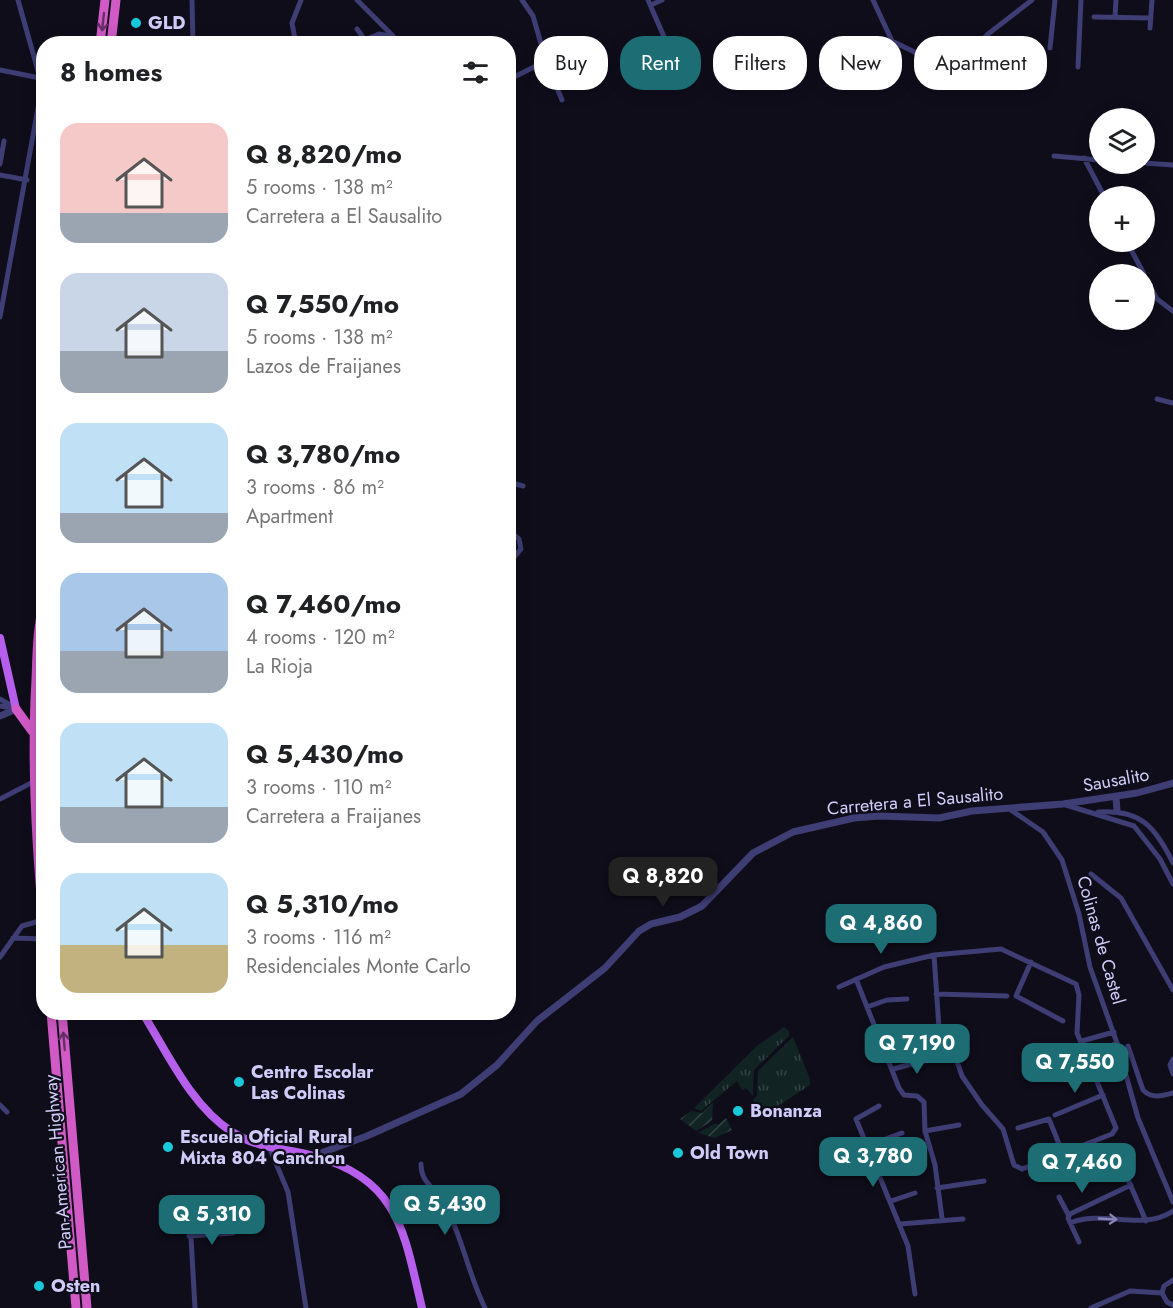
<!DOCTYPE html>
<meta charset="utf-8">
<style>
body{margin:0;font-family:Jost,sans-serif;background:#f6f6f6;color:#202124;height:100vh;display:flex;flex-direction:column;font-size:22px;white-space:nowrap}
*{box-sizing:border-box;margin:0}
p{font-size:20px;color:#757577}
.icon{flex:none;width:33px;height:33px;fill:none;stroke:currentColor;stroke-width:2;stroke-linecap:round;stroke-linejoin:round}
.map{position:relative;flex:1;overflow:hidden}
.details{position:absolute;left:36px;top:36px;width:480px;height:984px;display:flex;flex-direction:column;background:#fff;border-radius:24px;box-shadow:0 3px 15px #0003}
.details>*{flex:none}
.banner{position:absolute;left:534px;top:36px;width:549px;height:54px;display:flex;gap:12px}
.controls{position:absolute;left:1089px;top:108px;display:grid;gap:12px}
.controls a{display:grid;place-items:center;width:66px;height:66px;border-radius:50%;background:#fff;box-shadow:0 3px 15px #0003;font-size:30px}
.price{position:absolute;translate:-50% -51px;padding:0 14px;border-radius:12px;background:#1d6d75;color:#fff;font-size:20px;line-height:39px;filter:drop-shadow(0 2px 3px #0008)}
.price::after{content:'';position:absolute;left:50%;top:36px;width:18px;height:14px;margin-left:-9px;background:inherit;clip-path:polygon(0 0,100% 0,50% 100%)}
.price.on{background:#222;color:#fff}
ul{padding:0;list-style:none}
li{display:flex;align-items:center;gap:18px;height:150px;padding:0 24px}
li span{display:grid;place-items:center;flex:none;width:168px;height:120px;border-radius:18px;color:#555}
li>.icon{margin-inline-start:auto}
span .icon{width:72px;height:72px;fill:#fffc;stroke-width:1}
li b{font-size:26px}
h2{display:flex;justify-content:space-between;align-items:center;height:72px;padding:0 24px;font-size:26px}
.pill{padding:0 21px;border-radius:24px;background:#fff;box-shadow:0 3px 15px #0003;font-size:21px;line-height:54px}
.pill.on{background:#1d6d75;color:#fff}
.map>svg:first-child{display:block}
.grass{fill:url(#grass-tufts)}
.garden{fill:url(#garden-furrows)}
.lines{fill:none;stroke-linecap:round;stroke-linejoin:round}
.minor{stroke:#3e3d74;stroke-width:5}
.tertiary{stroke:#3e3d74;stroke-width:7}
.primary{stroke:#b65fed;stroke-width:8}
.trunk{stroke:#d15ac6;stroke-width:9}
.oneway{stroke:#663067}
.oneway2{stroke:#8784b6}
.poi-dot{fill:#19c9d9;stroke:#0f0d1a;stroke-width:2}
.labels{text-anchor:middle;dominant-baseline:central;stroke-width:4.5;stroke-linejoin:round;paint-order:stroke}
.poi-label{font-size:18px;font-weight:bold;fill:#d0ccf9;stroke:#0f0d1a;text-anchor:start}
.street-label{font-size:18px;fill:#d0ccf9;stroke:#0f0d1a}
</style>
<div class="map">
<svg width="1173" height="1308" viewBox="0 0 1173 1308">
<defs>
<pattern id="grass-tufts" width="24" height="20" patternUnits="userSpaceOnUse" patternTransform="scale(1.5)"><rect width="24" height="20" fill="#112423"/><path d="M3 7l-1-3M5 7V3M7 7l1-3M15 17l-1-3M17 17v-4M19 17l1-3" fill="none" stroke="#334344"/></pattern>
<pattern id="garden-furrows" width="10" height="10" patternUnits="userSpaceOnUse" patternTransform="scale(1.5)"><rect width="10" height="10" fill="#112423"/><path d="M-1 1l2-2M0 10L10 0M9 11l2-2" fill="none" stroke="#334344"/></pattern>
</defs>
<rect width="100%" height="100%" fill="#0f0d1a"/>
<path class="grass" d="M784,1027L789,1031V1036L754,1070L753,1096L746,1088L742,1090L737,1081L701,1111L694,1108L757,1046Z
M793,1037L810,1079V1085L761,1117L753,1100L757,1096L758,1071Z"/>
<path class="garden" d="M713,1103L712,1121L696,1131L680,1119L691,1111L702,1113Z
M726,1118L732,1130L715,1138L698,1133L714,1124H719Z"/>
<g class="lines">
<path class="minor" d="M192,0L193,44
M357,0L401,44
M522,0L533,16L546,61L562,100
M648,0L665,39
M873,0L892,41L951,70L957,69L988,34L1032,0
M651,5L662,0
M1094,17L1151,18
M1115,17L1116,0
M1150,28L1152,0
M357,29L365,40L379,34L394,37
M296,44L292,23L301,0
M1050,48L1055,0
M1078,67L1081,0
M0,70L40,78
M508,80L546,61
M1054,156L1100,160
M1084,158L1104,196
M1144,163L1173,165
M0,164L4,141
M0,175L27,180
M1127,242L1144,274
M1144,276L1157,299L1173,311
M0,317L40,97V78L18,0
M1157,399L1173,403
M508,482L523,486
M508,530L519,539L521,549L508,564
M0,699L14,707
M0,706L16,709
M0,799L35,781
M1066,805L1134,826L1160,859L1173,884
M1008,808L1043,832L1062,860L1079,914L1090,967L1117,1043L1138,1118L1173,1202
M1098,812C1140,809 1155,826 1173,863
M1091,874L1121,898L1173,990
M13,938L44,939
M1001,949L1076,984L1079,995L1077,1033L1116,1128L1112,1134L1022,1169L1014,1165L1003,1129L982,1105L962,1076L952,1047L939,1028L934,955Z
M0,957L22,926L43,920
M1031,962L1016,996L1063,1021
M856,979L899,1088L904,1095L917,1096L924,1102L925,1131L935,1165L942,1218
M839,987L884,967L934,955
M936,994L1007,996
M867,1007L887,1000L907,999
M1082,1041L1114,1032
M1128,1046L1143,1090C1152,1099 1162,1096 1173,1093
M1087,1057L1117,1043
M1173,1059L1170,1065L1173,1074
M893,1069L934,1058
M0,1105L7,1112
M879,1106L856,1119L908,1246L915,1294
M1055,1115L1103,1095
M1018,1128L1049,1119L1063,1154
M925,1131L959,1125
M869,1145L902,1133
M270,1149L288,1192L306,1308
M421,1164C421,1184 435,1187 444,1203C462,1235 468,1274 485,1308
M1123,1168L1146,1221
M937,1188L984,1181
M1059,1197L1069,1216
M891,1201L915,1193
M190,1220L195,1308
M1070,1223C1103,1209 1142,1232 1173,1211
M900,1224L963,1219
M189,1236L233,1233
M1079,1242L1068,1218L1070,1214L1131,1185
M1173,1280L1164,1286L1162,1293L1167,1302L1173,1305
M1091,1308L1130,1291L1162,1293"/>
<path class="tertiary" d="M0,716L16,709
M1116,797L1117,811
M313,1156L367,1136L461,1094L497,1065L537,1021L605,968L639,931L651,924L680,917L702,906L753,853L793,832L854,818L879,816L939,818L972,811L1063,804L1137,793L1173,783"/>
<path class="primary" d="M0,638L16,709
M142,1012C167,1052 191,1106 232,1132C258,1149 285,1148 314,1156C400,1180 404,1233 422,1308"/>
<path class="trunk" d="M100,44L105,0
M111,44L116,0
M44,603C37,627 37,655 36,680C31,764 36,846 44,928
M16,709L32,731
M40,739L44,830
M51,1012L76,1308
M62,1012L87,1308"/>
</g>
<defs><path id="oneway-shaft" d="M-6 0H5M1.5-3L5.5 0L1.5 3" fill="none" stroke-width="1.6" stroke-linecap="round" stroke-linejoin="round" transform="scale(1.5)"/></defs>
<g class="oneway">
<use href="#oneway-shaft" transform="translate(103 22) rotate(96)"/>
<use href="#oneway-shaft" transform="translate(64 1041) rotate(-95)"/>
</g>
<use class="oneway2" href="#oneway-shaft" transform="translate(1108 1219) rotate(3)"/>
<g class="poi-dot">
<circle cx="136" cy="23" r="6"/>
<circle cx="239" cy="1082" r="6"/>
<circle cx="738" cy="1111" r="6"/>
<circle cx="168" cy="1147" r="6"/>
<circle cx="678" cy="1153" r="6"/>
<circle cx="39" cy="1286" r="6"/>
</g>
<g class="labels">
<g class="poi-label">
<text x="148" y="23">GLD</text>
<text x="251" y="1072">Centro Escolar<tspan x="251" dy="21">Las Colinas</tspan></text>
<text x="750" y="1111">Bonanza</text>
<text x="180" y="1137">Escuela Oficial Rural<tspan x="180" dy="21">Mixta 804 Canchon</tspan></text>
<text x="690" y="1153">Old Town</text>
<text x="51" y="1286">Osten</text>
</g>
<g class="street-label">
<text transform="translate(1116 780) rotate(-10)">Sausalito</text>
<text transform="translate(915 801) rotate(-5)">Carretera a El Sausalito</text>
<text transform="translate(1101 940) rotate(74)">Colinas de Castel</text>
<text transform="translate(58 1162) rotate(-95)">Pan-American Highway</text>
</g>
</g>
</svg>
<div class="controls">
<a><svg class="icon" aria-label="layers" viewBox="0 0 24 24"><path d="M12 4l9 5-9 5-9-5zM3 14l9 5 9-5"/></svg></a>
<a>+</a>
<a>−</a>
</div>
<b class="price on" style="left:663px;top:908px">Q 8,820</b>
<b class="price" style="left:881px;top:955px">Q 4,860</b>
<b class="price" style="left:917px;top:1075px">Q 7,190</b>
<b class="price" style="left:1075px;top:1094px">Q 7,550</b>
<b class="price" style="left:873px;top:1188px">Q 3,780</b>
<b class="price" style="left:1082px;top:1194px">Q 7,460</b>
<b class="price" style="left:445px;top:1236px">Q 5,430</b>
<b class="price" style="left:212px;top:1246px">Q 5,310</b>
<div class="banner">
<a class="pill">Buy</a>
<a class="pill on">Rent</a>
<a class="pill">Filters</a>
<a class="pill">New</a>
<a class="pill">Apartment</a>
</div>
<section class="details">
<h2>8 homes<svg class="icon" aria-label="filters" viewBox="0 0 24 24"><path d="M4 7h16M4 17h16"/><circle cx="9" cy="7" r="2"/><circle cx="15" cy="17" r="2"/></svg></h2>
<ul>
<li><span style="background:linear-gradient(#f6c9c9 75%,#9aa5b1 0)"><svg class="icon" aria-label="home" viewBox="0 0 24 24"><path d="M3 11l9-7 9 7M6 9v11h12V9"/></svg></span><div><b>Q 8,820/mo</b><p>5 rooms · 138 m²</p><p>Carretera a El Sausalito</p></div></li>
<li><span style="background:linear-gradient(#c9d6e8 65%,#9aa5b1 0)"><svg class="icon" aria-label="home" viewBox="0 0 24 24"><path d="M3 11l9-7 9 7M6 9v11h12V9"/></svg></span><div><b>Q 7,550/mo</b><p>5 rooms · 138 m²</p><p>Lazos de Fraijanes</p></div></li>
<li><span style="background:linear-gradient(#bfe0f5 75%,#9aa5b1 0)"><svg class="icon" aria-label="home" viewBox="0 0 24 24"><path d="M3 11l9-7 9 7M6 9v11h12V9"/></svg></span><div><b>Q 3,780/mo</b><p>3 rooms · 86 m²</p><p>Apartment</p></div></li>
<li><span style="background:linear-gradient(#a9c7e8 65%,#9aa5b1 0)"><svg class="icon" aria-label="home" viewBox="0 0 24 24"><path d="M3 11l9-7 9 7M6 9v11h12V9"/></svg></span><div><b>Q 7,460/mo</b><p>4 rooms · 120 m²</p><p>La Rioja</p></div></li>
<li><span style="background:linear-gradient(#bfe0f5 70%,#9aa5b1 0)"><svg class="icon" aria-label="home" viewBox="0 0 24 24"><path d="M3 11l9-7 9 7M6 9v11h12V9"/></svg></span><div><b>Q 5,430/mo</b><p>3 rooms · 110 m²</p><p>Carretera a Fraijanes</p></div></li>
<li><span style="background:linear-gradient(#bfe0f5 60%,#c2b280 0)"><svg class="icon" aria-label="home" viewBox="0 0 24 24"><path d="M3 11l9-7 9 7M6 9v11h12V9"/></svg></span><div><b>Q 5,310/mo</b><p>3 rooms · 116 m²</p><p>Residenciales Monte Carlo</p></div></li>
</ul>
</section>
</div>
